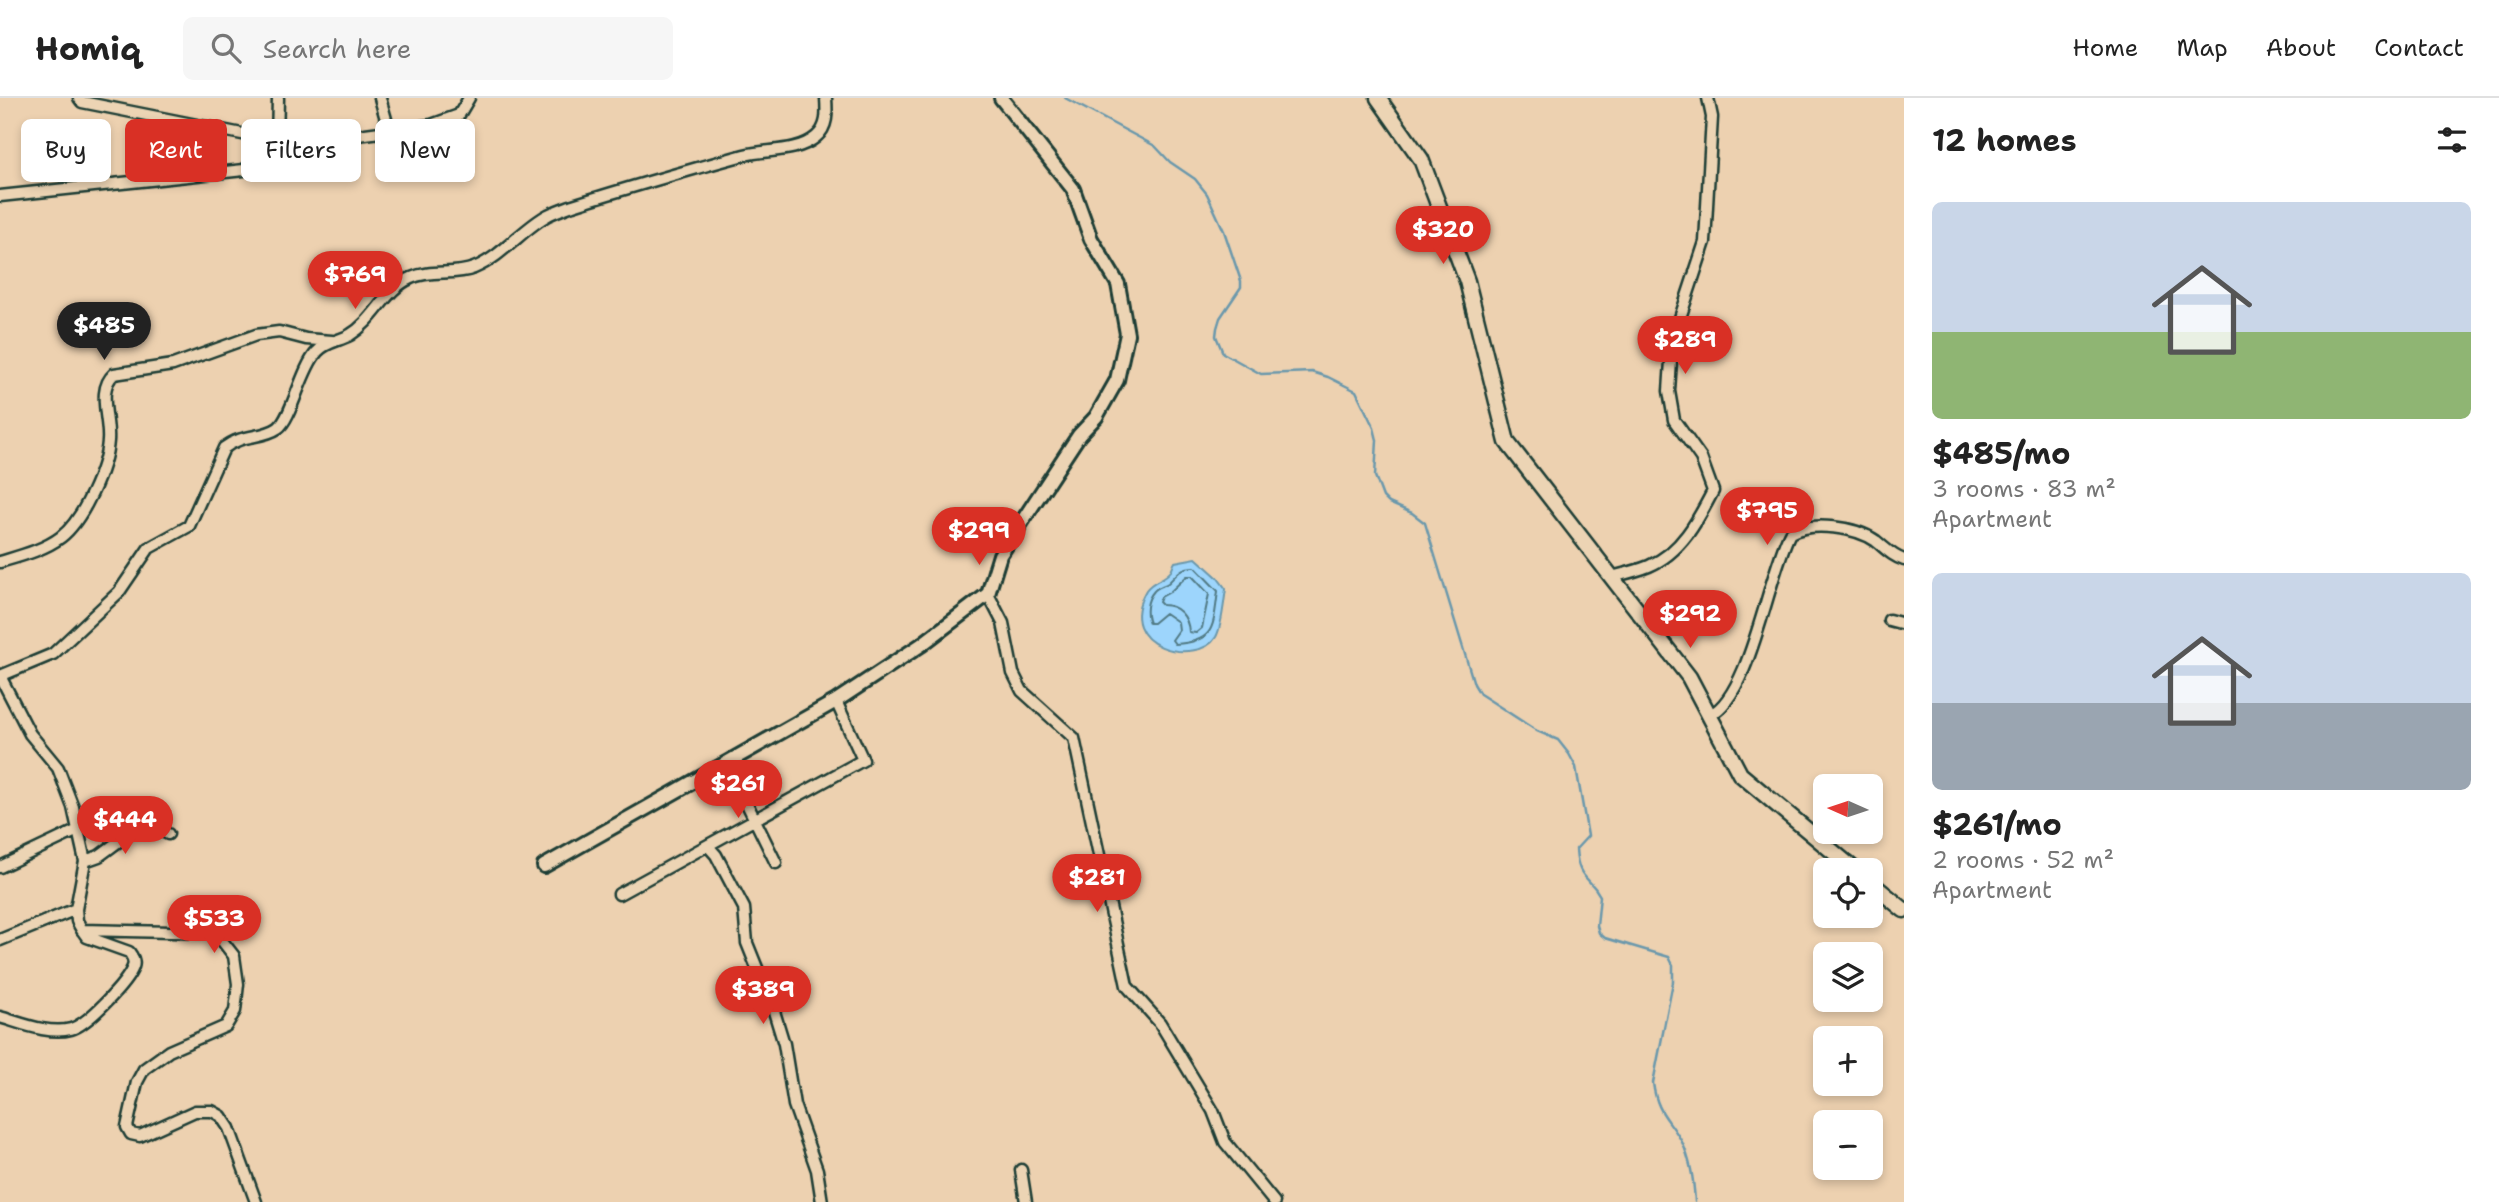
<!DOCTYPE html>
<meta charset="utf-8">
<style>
body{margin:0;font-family:"Shantell Sans",sans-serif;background:#f6f6f6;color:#222;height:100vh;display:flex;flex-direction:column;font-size:26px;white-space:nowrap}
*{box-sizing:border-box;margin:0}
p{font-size:23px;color:#767676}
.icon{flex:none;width:38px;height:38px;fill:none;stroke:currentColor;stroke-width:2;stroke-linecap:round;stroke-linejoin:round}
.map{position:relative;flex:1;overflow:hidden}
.sheet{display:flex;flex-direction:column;background:#fff;width:595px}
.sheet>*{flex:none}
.guide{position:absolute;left:21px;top:21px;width:665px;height:63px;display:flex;gap:14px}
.needle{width:46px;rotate:273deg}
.fabs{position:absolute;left:1813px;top:676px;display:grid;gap:14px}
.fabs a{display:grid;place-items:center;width:70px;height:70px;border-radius:10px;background:#fff;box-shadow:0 4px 10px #0003;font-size:35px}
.price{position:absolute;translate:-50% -60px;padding:0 16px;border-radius:24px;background:#d93025;color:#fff;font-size:23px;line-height:46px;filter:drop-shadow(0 2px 4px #0008)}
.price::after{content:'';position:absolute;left:50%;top:42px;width:21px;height:16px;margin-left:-10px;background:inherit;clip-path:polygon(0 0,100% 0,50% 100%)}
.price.selected{background:#222;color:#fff}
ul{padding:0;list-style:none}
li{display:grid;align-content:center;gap:14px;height:371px;padding:0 28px}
li span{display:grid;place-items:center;height:217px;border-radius:10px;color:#555}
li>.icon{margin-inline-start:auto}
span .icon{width:126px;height:126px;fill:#fffc;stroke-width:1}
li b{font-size:30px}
h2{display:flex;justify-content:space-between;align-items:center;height:84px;padding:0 28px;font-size:30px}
.pill{padding:0 24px;border-radius:10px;background:#fff;box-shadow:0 4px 10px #0003;font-size:24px;line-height:63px}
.pill.selected{background:#d93025;color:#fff}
header{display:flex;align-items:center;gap:42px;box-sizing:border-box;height:98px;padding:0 35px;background:#fff;border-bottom:2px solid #e0e0e0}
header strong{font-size:33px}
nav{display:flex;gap:38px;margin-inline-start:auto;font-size:24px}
.search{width:490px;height:63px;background:#f6f6f6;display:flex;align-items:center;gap:18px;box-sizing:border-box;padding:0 24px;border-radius:10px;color:#767676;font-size:26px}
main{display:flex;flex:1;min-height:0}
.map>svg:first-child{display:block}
.water{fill:#9dd5fc;stroke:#6b98ac;stroke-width:2}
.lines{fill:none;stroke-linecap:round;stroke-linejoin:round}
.shore{stroke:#517a84;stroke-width:2}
.stream{stroke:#6b98ac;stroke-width:2.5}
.minor-casing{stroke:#1f3d34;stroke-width:15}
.tertiary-casing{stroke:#1f3d34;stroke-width:18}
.secondary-casing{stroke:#1f3d34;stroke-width:19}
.minor{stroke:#ecd4b4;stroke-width:10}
.tertiary{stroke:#ecd4b4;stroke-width:12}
.secondary{stroke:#ecd4b4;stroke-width:14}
</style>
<header>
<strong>Homiq</strong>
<div class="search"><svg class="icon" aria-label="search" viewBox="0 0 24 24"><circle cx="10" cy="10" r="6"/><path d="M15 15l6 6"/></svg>Search here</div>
<nav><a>Home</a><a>Map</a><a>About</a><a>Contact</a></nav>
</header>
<main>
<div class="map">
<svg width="1904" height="1104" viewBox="0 0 1904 1104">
<rect width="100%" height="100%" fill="#edd1b0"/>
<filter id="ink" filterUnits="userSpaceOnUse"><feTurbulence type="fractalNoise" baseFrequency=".0143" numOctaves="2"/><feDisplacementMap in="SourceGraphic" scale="14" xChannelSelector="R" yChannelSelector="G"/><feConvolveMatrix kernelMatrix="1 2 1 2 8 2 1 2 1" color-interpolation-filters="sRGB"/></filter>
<g filter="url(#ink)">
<path class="water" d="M1196,460L1217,479L1226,491C1224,503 1222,529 1216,539C1198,569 1112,551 1146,492C1153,482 1164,482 1171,473C1173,470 1173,467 1175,464Z"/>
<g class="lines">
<path class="shore" d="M1195,469L1218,493C1213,530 1215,544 1175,546L1172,542L1179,532L1178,524L1165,515L1153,525H1149C1145,515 1146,502 1154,493C1157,489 1163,488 1168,485C1178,476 1181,468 1195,469Z
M1187,478H1192L1209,496L1202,530L1196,535L1189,534C1188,518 1178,507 1162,507L1159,504L1161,499L1170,494Z"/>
<path class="stream" d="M1065,0L1155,48L1170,64L1195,81L1207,96L1224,133L1241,183V189L1220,220L1217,230L1216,238L1223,255L1261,276L1312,274L1328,279L1356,293L1374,330L1377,342L1375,378L1383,399L1389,405L1412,415L1425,425L1474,586L1480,596L1537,633L1558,642L1569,656L1576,669L1588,738L1576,751C1578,783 1589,777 1600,798L1597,828L1599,835L1605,840L1669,859L1673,867V884L1653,985C1657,1016 1669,1020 1682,1044C1690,1061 1694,1085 1695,1104"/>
<g class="minor-casing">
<path id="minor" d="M79,0L82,4L262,40H276
M380,0L389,32
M277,44L278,0
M0,98L244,72L278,48L431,27L459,17L469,0
M0,464C20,458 44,452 61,439C83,422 106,371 108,343C110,321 96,292 114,276L173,267L256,237L279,234L306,241L332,243
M1611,479C1623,476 1637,473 1649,468C1681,455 1698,422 1713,393L1701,360L1674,322L1669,293L1671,263L1677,229L1705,144L1712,19L1708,0
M988,496L1003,525L1013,575L1022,593L1074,640L1127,888L1160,925L1213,1013L1225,1044L1274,1104
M1889,522L1904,526
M1710,617C1751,598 1768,476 1790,435C1812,423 1856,429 1876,443C1886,451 1892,458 1904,462
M727,665L776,765
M708,748L716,757L744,810L747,845L773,910L784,946L794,1007L817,1072L822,1104
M85,763L99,758L130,735L155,729L168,736
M0,769L78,732
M619,796L863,662L836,603
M0,842L76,811
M0,919C21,925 49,937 71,931C87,927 127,885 133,869C135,864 132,858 129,854L87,839L82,832
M1021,1072L1026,1104
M256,1104L229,1030L221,1018L212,1013H195L140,1038L131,1036L127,1029L137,984L144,971L169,953L226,928L235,913L238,886L234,858L216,835L82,832L77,823L76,811L85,763L73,709L58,670L30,636L0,578L53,556L119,494L149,450L189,428L224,350C243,335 262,341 278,330C292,320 301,271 317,254C325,244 339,243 350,237C375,222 385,191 411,180C431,171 454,178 474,170C503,158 522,131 548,117C556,113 565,110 573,107C630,89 686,73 744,57C766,51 797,55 816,39C828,29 827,15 826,0"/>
</g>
<g class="tertiary-casing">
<path id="tertiary" d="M544,768L836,603L921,547L988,496L1000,457L1079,337L1096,319L1117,282L1127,236L1118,186L1091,141L1073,91L1001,0"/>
</g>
<g class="secondary-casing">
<path id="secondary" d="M1378,0L1421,61L1467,183L1507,344L1689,579L1740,676L1855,772
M1871,785L1904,812"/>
</g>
<use href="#minor" class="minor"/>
<use href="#tertiary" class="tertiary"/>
<use href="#secondary" class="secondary"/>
</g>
</g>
</svg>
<div class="fabs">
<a><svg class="needle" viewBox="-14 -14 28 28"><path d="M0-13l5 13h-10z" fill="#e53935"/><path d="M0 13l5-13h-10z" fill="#767676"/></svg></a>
<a><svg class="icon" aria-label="locate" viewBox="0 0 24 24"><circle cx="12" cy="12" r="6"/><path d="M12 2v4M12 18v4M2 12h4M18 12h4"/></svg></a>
<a><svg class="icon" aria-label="layers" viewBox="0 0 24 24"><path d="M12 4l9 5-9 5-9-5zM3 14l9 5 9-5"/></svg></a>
<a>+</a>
<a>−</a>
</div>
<b class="price" style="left:1443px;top:168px">$320</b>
<b class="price" style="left:355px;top:213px">$769</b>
<b class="price selected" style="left:104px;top:264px">$485</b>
<b class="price" style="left:1685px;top:278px">$289</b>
<b class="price" style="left:1767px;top:449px">$795</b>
<b class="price" style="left:979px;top:469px">$299</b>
<b class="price" style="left:1690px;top:552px">$292</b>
<b class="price" style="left:738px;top:722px">$261</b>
<b class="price" style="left:125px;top:758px">$444</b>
<b class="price" style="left:1097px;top:816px">$281</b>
<b class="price" style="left:214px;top:857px">$533</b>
<b class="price" style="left:763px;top:928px">$389</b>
<div class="guide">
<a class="pill">Buy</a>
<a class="pill selected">Rent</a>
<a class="pill">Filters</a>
<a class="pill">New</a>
</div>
</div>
<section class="sheet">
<h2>12 homes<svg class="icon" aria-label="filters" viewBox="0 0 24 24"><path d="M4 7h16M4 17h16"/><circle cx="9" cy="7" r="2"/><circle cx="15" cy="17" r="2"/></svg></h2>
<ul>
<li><span style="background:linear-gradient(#c9d6e8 60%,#8fb573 0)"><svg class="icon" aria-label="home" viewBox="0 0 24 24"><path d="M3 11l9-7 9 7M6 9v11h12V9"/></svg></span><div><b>$485/mo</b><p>3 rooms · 83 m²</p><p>Apartment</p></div></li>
<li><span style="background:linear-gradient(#c9d6e8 60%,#9aa5b1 0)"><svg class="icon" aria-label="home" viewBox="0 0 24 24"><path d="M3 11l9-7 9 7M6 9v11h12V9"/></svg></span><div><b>$261/mo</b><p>2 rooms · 52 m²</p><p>Apartment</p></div></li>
</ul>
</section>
</main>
